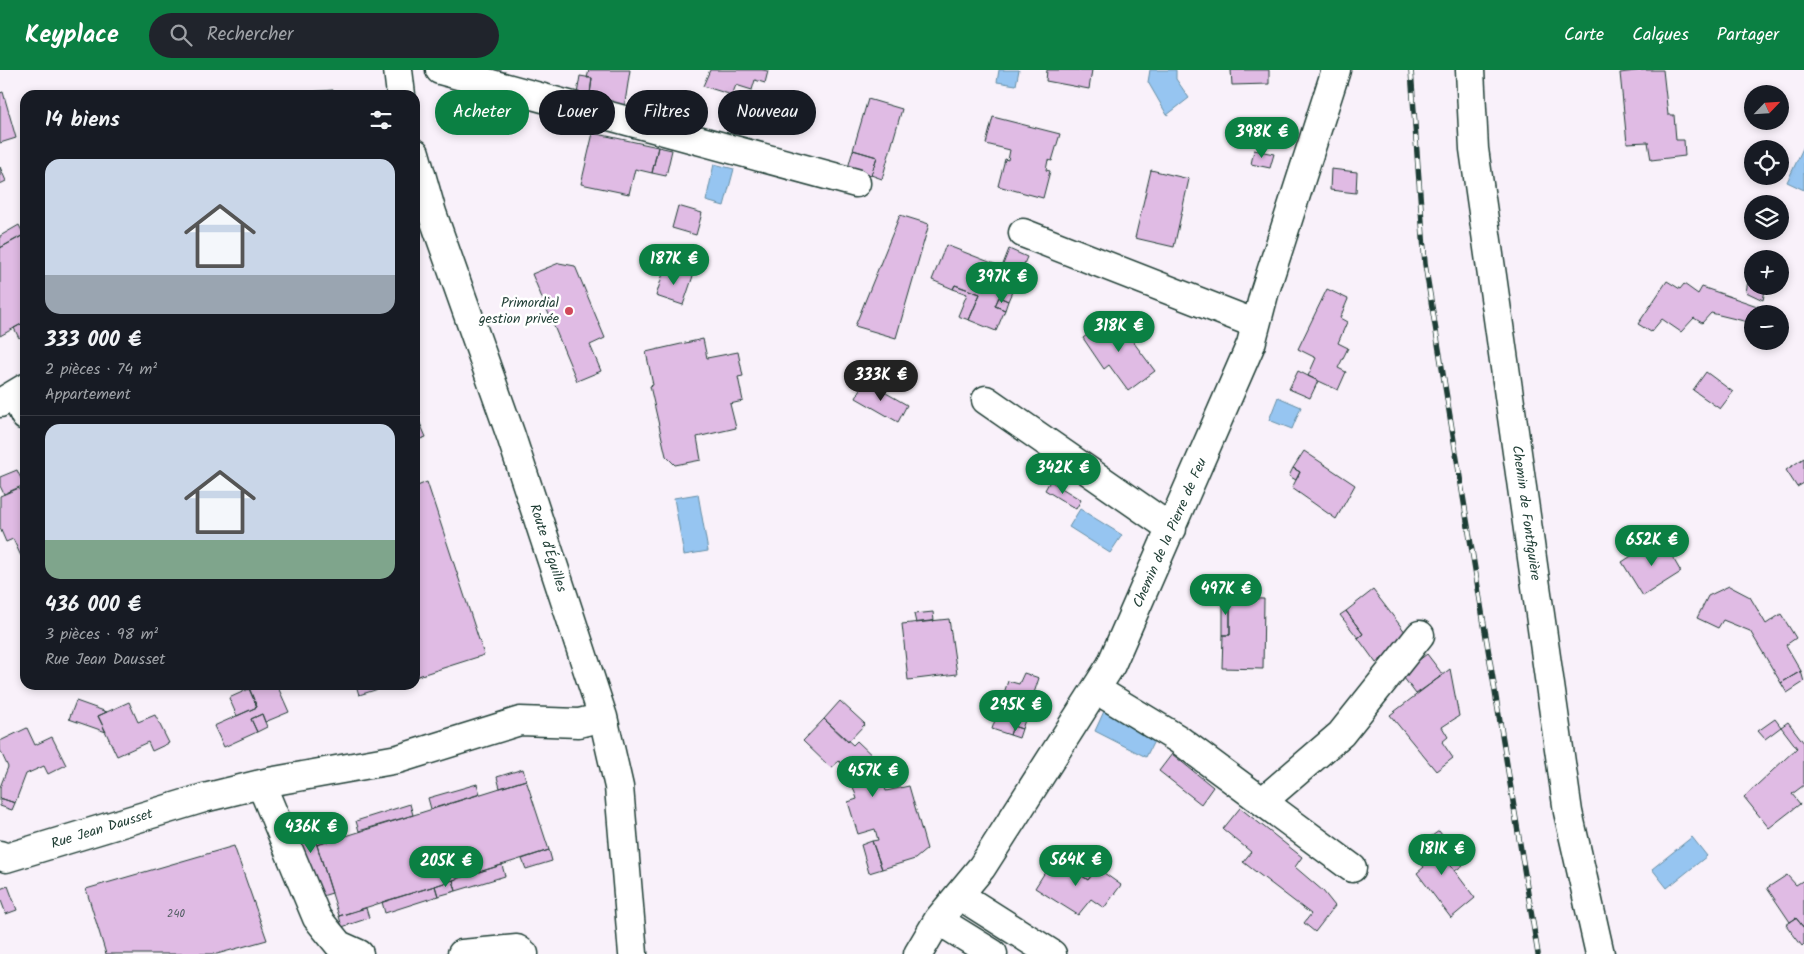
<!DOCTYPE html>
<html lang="fr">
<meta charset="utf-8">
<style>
body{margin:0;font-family:Kalam,sans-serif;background:#20242c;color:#f1f3f6;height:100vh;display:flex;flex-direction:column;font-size:19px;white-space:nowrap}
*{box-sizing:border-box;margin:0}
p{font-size:16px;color:#9ea1a6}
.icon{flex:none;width:28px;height:28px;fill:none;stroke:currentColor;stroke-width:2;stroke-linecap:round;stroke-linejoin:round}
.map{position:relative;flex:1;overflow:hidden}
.side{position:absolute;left:20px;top:20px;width:400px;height:600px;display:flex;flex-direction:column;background:#171b24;border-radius:15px;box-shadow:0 2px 8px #0003}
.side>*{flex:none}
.banner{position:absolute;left:435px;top:20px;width:475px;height:45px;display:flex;gap:10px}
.needle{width:32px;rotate:65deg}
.fabs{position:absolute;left:1744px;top:15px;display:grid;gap:10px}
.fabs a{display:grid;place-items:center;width:45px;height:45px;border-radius:50%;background:#171b24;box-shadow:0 2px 8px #0003;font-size:25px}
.price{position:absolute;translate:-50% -42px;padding:0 11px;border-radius:18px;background:#0b8043;color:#fff;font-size:16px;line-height:32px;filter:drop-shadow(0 1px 2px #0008)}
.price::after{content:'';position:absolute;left:50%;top:30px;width:15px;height:11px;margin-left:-8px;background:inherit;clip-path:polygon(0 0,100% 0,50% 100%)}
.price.current{background:#222;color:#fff}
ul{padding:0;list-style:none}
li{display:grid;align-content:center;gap:10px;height:265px;padding:0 25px}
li+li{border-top:1px solid #363941}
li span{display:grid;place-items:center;height:155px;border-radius:15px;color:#555}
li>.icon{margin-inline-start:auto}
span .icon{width:90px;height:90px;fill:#fffc;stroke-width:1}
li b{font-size:21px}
h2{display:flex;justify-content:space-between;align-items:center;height:60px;padding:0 25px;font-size:21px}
.tag{padding:0 18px;border-radius:22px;background:#171b24;box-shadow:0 2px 8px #0003;font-size:18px;line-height:45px}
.tag.current{background:#0b8043;color:#fff}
header{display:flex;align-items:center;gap:30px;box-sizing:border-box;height:70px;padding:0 25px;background:#0b8043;color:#fff}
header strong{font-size:24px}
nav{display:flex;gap:28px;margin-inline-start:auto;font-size:18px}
.search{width:350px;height:45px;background:#20242c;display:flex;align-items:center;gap:12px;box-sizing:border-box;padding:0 18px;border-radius:28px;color:#9ea1a6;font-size:19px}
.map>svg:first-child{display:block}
.water{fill:#96c5f1;stroke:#668fa5}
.building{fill:#e0bbe4;stroke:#1f3d34}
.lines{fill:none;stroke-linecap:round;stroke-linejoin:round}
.minor-casing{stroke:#1f3d34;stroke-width:31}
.minor{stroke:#fff;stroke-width:28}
.rail-casing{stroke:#1f3d34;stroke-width:5.5}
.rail{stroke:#fff;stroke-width:4;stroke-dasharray:11;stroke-linecap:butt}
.poi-dot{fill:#d1495b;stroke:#fff;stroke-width:2}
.labels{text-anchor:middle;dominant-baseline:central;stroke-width:5;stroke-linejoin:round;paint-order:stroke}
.number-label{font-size:11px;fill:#4f5c60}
.poi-label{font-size:14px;fill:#1f3d34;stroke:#fff;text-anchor:end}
.street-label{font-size:14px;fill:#1f3d34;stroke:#fff}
</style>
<header>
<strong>Keyplace</strong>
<div class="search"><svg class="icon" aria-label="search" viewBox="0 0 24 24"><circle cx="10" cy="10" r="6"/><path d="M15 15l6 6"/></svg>Rechercher</div>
<nav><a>Carte</a><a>Calques</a><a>Partager</a></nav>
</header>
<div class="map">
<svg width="1804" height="884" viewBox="0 0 1804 884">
<rect width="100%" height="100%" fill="#f9f1fa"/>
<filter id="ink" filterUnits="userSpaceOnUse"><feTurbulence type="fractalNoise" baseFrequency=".02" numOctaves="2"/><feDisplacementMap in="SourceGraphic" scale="10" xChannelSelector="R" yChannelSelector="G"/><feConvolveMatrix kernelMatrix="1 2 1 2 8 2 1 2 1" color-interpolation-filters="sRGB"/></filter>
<g filter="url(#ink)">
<path class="water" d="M999,0H1019L1016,15L997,12Z
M1150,0H1176V9L1189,28L1167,45L1148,12Z
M1804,76V120L1787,112Z
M714,94L734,99L724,136L706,131Z
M1278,327L1301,337L1292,359L1269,350Z
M698,424L708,481L684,485L674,428Z
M1080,439L1122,465L1110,483L1069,457Z
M1105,639L1157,665L1146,687L1095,661Z
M1692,767L1707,786L1667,818L1652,799Z"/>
<path class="building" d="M589,0H630L624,39L589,32L592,8H587Z
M710,0H762L768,1L765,13L755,10L752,20L736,15L732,25L703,16Z
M1047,0H1092L1089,19L1046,11Z
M1231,0H1269V14L1232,15Z
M1643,0H1663L1668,45H1674L1676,70H1684L1685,86L1651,90L1648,72L1627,73L1620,3Z
M580,6L592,8L589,32L576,30Z
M333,20V25H284V24Z
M3,22L16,68L0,73V23Z
M868,29L902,39L882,109L871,105L877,87L853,80Z
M993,47L1060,64L1052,91L1048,90L1046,100L1050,101L1043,128L998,116L1005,89L1008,90L1010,80L986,74Z
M593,63L658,77L652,103L635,99L629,124L581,114Z
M658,77L672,80L666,106L652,103Z
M853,80L877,87L871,105L848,98Z
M1254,80L1274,84L1270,98L1251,94Z
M0,97L6,111L0,114Z
M1331,99L1357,102L1356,123L1330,120Z
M1151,100L1189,109L1174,177L1135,168Z
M678,136L702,143L696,165L672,158Z
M900,145L929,154L896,268L855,256Z
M19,155L24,165L0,178V166Z
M25,164V252L0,266V178Z
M946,175L1002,197L1009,179L1027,187L1008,231L999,227L995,236L1005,240L996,261L969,250L980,224L955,215L953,219L932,210Z
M559,193L575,196L605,268L590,275L601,301L577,311L532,204Z
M665,197L693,206L683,235L656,226Z
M1667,211L1680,219L1684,214L1698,224L1702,217L1763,238L1762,244H1752V253L1711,243L1702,253L1694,248L1681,262L1662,249L1651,262L1638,254Z
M1748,211L1752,212V216H1766L1763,230L1746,222Z
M955,215L980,224L969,250L958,246L967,224L953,219Z
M1327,219L1348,229L1340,248L1347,252L1338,273L1348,278L1338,298L1346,302L1338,320L1308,306L1316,288L1298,279Z
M999,227L1008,231L1005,240L995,236Z
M1113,245L1155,301L1128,321L1109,295L1104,299L1083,268Z
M25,252V264L19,268L14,258Z
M703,269L707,288L738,282L743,306L738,307L743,331L730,334L736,358L697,367L701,390L675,395L666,386L663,373L650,316L653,315L646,282Z
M1298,301L1318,311L1310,328L1289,319Z
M1706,302L1733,322L1720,339L1693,320Z
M865,311L907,335L898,352L856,328Z
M415,332L420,343L416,344L426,367L415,371Z
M1304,381L1355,415L1336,449L1292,418L1300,402L1293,398Z
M1804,388V413L1797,417L1786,400Z
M1293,398L1300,402L1296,410L1289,406Z
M17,400L24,415L4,424L0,416V407Z
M1050,411L1081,430L1076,439L1045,420Z
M427,412L484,585L415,607V417Z
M19,418L25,430V485L21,486L13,469L6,472L0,458V426Z
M1661,467L1681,502L1643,526L1622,492Z
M1729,516L1750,527L1766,554L1781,544L1796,568L1786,575L1801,601L1781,613L1750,561L1723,550L1718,558L1697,548L1708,526Z
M1373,520L1409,567L1376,593L1358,568L1363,564L1346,541Z
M1223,528H1230V565H1223Z
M1230,528L1264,529L1263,599L1222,598L1223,565H1230Z
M1346,541L1363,564L1358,568L1340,545Z
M933,542L934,551L916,553L914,544Z
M949,549L957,604L908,610L902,554Z
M1427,584L1443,605L1416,624L1401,604Z
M1450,599L1459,646L1442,657L1448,667L1442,672L1453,688L1436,701L1390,645Z
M1801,601L1804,612L1787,623L1781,613Z
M1024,603L1039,608L1022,659L1013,656L1010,665L992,659L1008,611L1019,614Z
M248,615H277L289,642L265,652L262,644L251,649L257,662L224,677L214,656L257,637Z
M356,615H391L359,625Z
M249,619L257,637L237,646L229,628Z
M76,631L107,642L98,646L106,662L69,649Z
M840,631L865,654L848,672L824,649Z
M129,632L138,652L155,645L169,673L152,681L148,672L117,686L98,646Z
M262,644L267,657L257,662L251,649Z
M824,649L853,675L857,671L878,691L886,721L909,716L927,779L915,789L882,799L872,771L878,770L875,759L858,764L848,732L857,729L848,701L839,691L831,698L803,671Z
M1775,649L1781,657L1765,669L1758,661Z
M1788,652L1804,673V715L1792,724L1800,734L1769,758L1744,727L1797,678L1781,657Z
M1013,656L1022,659L1019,668L1010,665Z
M27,658L35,675L52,667L66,695L48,704L44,696L26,704L15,733L0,728V717L8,697L0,680V671Z
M1172,684L1213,717L1201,734L1159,701Z
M523,699L526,710L500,718L497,707Z
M526,710L549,780L339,846L317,775Z
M477,714L480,724L431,739L428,728Z
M0,728L15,733L12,740L0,736Z
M410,734L413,745L359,761L356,751Z
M1240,738L1302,787L1295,797L1323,821L1335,836L1315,862L1304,853L1311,844L1243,792L1251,782L1223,759Z
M307,744L332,823L319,827L289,752Z
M341,756L344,766L317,775L313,764Z
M1439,761L1450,776L1441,783L1475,828L1451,848L1417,803L1424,797L1412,780Z
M872,771L882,799L869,803L861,775Z
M234,776L267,870L217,884H106L86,819Z
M1450,776L1463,795L1455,801L1441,783Z
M549,780L552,791L526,799L522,789Z
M1054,788L1088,810L1097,798L1121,815L1104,838L1091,829L1078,845L1035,818Z
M1086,792L1097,798L1088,810L1078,802Z
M502,795L505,806L456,821L453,810Z
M1787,805L1796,815L1804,810V858L1796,848L1790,852L1767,818Z
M453,810L456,821L438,826L435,816Z
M8,816L17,840L6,844L0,828V819Z
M435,816L438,826L385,843L382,832Z
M366,838L369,848L342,857L339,846Z
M1796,848L1804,858V874L1802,876L1786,855Z"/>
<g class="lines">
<g class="minor-casing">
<path id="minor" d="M398,0L401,25
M440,0L856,113
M1470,0L1474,79L1568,742L1600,884
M415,83L432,143L511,366L603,647L619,717L633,884
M1023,163L1256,254
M15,325L25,346
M986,330L1172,459
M0,333L25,318
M1097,620L1178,669L1352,798
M261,714L317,848L339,875L359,884
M1263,731L1341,664L1420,565
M0,785L6,788L204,728L269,712L398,689L520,651L579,653L603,647
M959,825L1052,884
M938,850L993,884
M462,884L517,879L524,884
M918,884L938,850L982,797L1111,595L1251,274L1264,224L1336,0"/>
</g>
<use href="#minor" class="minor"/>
<g class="rail-casing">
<path id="rail" d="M1411,0L1425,194L1538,884"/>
</g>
<use href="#rail" class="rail"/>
</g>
</g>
<circle class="poi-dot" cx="569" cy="241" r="5"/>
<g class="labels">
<g class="number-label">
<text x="176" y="844">240</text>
</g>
<g class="poi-label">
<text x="559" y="233">Primordial<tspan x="559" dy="16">gestion privée</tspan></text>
</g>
<g class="street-label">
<text transform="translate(1526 443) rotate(82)">Chemin de Fontfiguière</text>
<text transform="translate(1170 463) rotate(-66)">Chemin de la Pierre de Feu</text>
<text transform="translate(548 478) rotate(72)">Route d'Éguilles</text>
<text transform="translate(102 759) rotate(-17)">Rue Jean Dausset</text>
</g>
</g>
</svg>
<div class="fabs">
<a><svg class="needle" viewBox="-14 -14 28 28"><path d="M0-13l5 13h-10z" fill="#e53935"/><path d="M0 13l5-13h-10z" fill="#9ea1a6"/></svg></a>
<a><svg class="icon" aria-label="locate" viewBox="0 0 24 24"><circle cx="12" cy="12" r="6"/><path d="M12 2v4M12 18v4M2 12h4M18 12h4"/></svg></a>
<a><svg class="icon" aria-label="layers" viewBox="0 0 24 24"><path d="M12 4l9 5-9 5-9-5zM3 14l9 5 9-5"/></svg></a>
<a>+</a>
<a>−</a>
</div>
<b class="price" style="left:1262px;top:89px">398K €</b>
<b class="price" style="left:674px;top:216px">187K €</b>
<b class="price" style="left:1002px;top:234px">397K €</b>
<b class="price" style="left:1119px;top:283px">318K €</b>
<b class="price current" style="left:881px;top:332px">333K €</b>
<b class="price" style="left:1063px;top:425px">342K €</b>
<b class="price" style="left:1652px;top:497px">652K €</b>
<b class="price" style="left:1226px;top:546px">497K €</b>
<b class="price" style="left:1016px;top:662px">295K €</b>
<b class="price" style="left:873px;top:728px">457K €</b>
<b class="price" style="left:311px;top:784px">436K €</b>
<b class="price" style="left:1442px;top:806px">181K €</b>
<b class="price" style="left:1076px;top:817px">564K €</b>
<b class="price" style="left:446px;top:818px">205K €</b>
<div class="banner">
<a class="tag current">Acheter</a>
<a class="tag">Louer</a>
<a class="tag">Filtres</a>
<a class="tag">Nouveau</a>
</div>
<section class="side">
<h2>14 biens<svg class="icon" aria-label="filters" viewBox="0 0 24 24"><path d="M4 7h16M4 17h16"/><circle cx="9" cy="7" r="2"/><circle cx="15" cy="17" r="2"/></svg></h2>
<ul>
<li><span style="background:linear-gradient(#c9d6e8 75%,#9aa5b1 0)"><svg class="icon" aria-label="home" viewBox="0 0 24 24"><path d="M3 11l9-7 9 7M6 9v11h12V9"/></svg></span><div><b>333 000 €</b><p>2 pièces · 74 m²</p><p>Appartement</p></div></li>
<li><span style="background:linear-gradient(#c9d6e8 75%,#7fa58c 0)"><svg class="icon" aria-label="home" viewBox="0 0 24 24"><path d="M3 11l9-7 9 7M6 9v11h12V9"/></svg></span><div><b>436 000 €</b><p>3 pièces · 98 m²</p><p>Rue Jean Dausset</p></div></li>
</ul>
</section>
</div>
